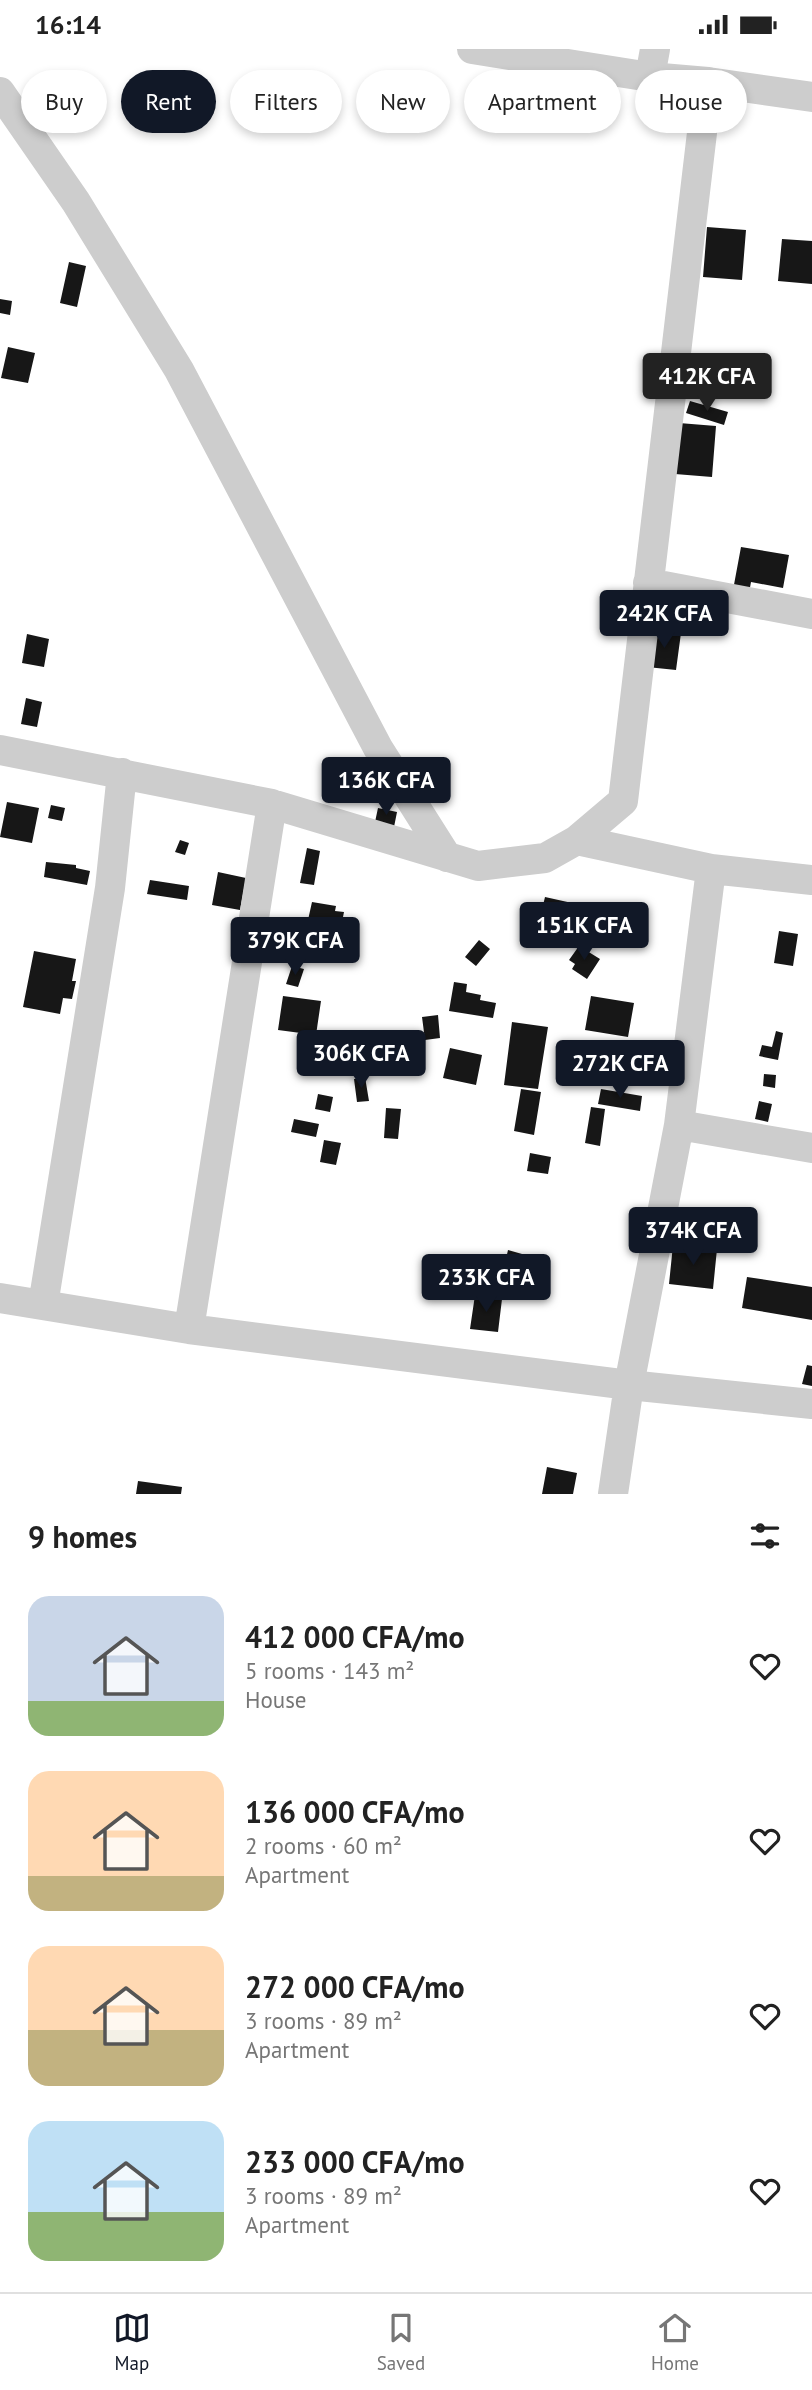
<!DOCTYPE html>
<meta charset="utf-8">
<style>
body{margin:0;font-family:"PT Sans",sans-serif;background:#f2f2f2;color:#222;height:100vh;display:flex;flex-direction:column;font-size:26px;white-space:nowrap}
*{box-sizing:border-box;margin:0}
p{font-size:23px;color:#767676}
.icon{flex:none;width:38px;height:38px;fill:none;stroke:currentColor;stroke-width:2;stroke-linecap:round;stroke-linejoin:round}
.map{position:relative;height:1445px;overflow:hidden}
.side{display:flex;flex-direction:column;background:#fff;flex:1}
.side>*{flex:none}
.banner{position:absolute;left:21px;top:21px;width:770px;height:63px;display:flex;gap:14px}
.price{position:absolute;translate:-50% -60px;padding:0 16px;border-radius:7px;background:#111827;color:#fff;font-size:23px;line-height:46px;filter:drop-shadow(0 2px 4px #0008)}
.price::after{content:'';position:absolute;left:50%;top:42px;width:21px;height:16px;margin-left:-10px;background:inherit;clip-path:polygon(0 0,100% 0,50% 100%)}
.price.active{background:#222;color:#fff}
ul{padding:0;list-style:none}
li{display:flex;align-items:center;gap:21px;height:175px;padding:0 28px}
li span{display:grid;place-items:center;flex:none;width:196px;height:140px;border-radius:21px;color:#555}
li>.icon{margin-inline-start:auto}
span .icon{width:84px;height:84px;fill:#fffc;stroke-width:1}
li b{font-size:30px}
h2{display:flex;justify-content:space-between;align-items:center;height:84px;padding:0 28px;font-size:30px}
.chip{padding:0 24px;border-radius:32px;background:#fff;box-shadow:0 4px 10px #0003;font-size:24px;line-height:63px}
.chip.active{background:#111827;color:#fff}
.status{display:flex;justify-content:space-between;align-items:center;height:49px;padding:0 35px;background:#fff;direction:ltr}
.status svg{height:19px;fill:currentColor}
.menu{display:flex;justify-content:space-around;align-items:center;height:98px;border-top:2px solid #e0e0e0;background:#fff;font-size:19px;color:#767676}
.menu a{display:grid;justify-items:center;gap:4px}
.menu .active{color:#111827}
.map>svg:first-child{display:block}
.building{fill:#171717}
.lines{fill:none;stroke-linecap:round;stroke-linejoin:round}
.minor{stroke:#cdcdcd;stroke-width:30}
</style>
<div class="status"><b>16:14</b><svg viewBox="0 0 49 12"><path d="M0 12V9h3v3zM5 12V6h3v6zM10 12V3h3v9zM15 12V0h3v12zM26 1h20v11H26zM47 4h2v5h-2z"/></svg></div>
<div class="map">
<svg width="812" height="1445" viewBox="0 0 812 1445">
<rect width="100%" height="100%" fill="#fff"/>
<path class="building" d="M707,178L746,181L742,231L703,228Z
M782,190L812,192V235L778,232Z
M69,213L86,217L77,258L60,254Z
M0,250L12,252L10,266L0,264Z
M8,298L35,304L28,334L1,329Z
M690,352L728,363L724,376L686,364Z
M679,374L716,377L712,428L675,425Z
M741,498L789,506L783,539L751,533L749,544L733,541Z
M652,580L681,584L676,621L647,618Z
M27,585L49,590L44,618L22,614Z
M26,649L42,653L37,678L21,675Z
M7,753L39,759L32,794L0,788Z
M51,756L65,759L62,772L48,769Z
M378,759L397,763L394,778L375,773Z
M180,791L189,794L185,806L175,803Z
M307,799L320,802L314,836L300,834Z
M46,813L76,816V819L90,822L87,836L44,828Z
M218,823L246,829L240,861L212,856Z
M150,831L189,837L187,851L147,845Z
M545,848L572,854L566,879L539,873Z
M312,853L336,857L335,862L344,863L341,878L308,871Z
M779,882L798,885L793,917L774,914Z
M479,891L490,900L476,917L465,908Z
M579,897L600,910L587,930L572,920L575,915L569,911Z
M34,902L76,910L72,932H76L72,950L63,949L60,965L23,958Z
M292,917L304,920L298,938L286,935Z
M454,933L467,935L466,943L481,946L480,951L496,954L493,969L449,962Z
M283,947L321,952L316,986L278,981Z
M591,947L634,954L628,988L585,981Z
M438,966L440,989L425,991L422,968Z
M512,973L548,978L538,1040L504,1036Z
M776,982L783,984L778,1011L759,1007L762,996L772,998Z
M566,997H595L594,1009H566Z
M450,999L482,1006L476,1036L443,1029Z
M764,1025L776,1026L775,1039L763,1037Z
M365,1028L369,1052L357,1053L354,1030Z
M521,1040L541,1043L534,1086L514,1082Z
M601,1040L642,1047L640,1062L598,1055Z
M318,1045L333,1048L330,1063L315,1060Z
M759,1052L772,1055L768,1073L755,1070Z
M591,1058L605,1060L600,1097L585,1094Z
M386,1059L401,1060L398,1090L384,1089Z
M294,1070L319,1075L316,1088L291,1083Z
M324,1091L341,1094L336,1116L320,1113Z
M530,1104L551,1108L548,1125L527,1122Z
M673,1196L717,1200L713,1240L669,1235Z
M508,1201L522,1205L518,1217L505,1214Z
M747,1228L812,1238V1271L742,1259Z
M475,1246L502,1250L498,1283L470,1280Z
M807,1316L812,1317V1337L802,1335Z
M547,1418L577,1424L573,1445H542Z
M138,1432L182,1438L181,1445H136Z"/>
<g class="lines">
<path class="minor" d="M472,0L650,28L708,33L812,48
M650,28L655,0
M0,43L76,153L179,321L378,699L447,808
M648,534L812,565
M0,701L272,755L478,817L545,809L577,791L623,752L708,33
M577,791L711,820L812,831
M679,1076L812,1099
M0,1249L189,1280L629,1336L812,1355
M43,1256L110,839L122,724
M189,1280L272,755
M613,1445L629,1336L679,1076L711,820"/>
</g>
</svg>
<b class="price active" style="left:707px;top:364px">412K CFA</b>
<b class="price" style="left:664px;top:601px">242K CFA</b>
<b class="price" style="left:386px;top:768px">136K CFA</b>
<b class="price" style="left:584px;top:913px">151K CFA</b>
<b class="price" style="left:295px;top:928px">379K CFA</b>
<b class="price" style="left:361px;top:1041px">306K CFA</b>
<b class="price" style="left:620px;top:1051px">272K CFA</b>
<b class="price" style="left:693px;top:1218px">374K CFA</b>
<b class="price" style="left:486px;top:1265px">233K CFA</b>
<div class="banner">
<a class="chip">Buy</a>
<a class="chip active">Rent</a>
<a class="chip">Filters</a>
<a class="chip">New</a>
<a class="chip">Apartment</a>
<a class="chip">House</a>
</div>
</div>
<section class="side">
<h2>9 homes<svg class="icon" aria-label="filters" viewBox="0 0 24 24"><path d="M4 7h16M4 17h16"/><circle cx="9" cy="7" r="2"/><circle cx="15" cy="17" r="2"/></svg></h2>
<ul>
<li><span style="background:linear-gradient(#c9d6e8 75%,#8fb573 0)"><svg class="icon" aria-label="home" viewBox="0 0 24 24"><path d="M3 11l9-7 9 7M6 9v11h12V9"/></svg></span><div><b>412 000 CFA/mo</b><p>5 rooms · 143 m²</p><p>House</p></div><svg class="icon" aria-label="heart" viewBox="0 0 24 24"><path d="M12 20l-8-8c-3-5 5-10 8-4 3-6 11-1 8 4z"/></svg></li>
<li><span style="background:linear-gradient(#ffd9b3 75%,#c2b280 0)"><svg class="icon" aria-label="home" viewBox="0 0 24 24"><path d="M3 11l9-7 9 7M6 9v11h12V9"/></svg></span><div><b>136 000 CFA/mo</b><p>2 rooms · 60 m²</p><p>Apartment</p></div><svg class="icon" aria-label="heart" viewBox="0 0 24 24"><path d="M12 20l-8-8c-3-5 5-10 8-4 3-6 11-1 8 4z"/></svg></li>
<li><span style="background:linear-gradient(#ffd9b3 60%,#c2b280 0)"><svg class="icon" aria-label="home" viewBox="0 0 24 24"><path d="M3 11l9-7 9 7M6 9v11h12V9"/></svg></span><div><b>272 000 CFA/mo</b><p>3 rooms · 89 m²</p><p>Apartment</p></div><svg class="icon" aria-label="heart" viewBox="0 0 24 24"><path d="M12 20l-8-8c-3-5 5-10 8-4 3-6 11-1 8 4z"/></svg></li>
<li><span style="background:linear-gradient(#bfe0f5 65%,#8fb573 0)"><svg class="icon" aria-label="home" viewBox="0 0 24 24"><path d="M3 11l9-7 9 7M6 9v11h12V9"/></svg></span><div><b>233 000 CFA/mo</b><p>3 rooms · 89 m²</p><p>Apartment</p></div><svg class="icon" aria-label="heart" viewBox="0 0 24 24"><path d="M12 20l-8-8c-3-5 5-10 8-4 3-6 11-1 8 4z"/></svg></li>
</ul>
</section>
<nav class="menu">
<a class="active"><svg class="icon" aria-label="map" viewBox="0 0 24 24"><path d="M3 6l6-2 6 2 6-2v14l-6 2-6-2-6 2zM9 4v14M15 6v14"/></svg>Map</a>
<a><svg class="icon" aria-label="saved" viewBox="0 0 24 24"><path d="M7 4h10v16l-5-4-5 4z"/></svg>Saved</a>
<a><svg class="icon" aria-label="home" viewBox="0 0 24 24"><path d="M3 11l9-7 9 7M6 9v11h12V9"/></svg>Home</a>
</nav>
